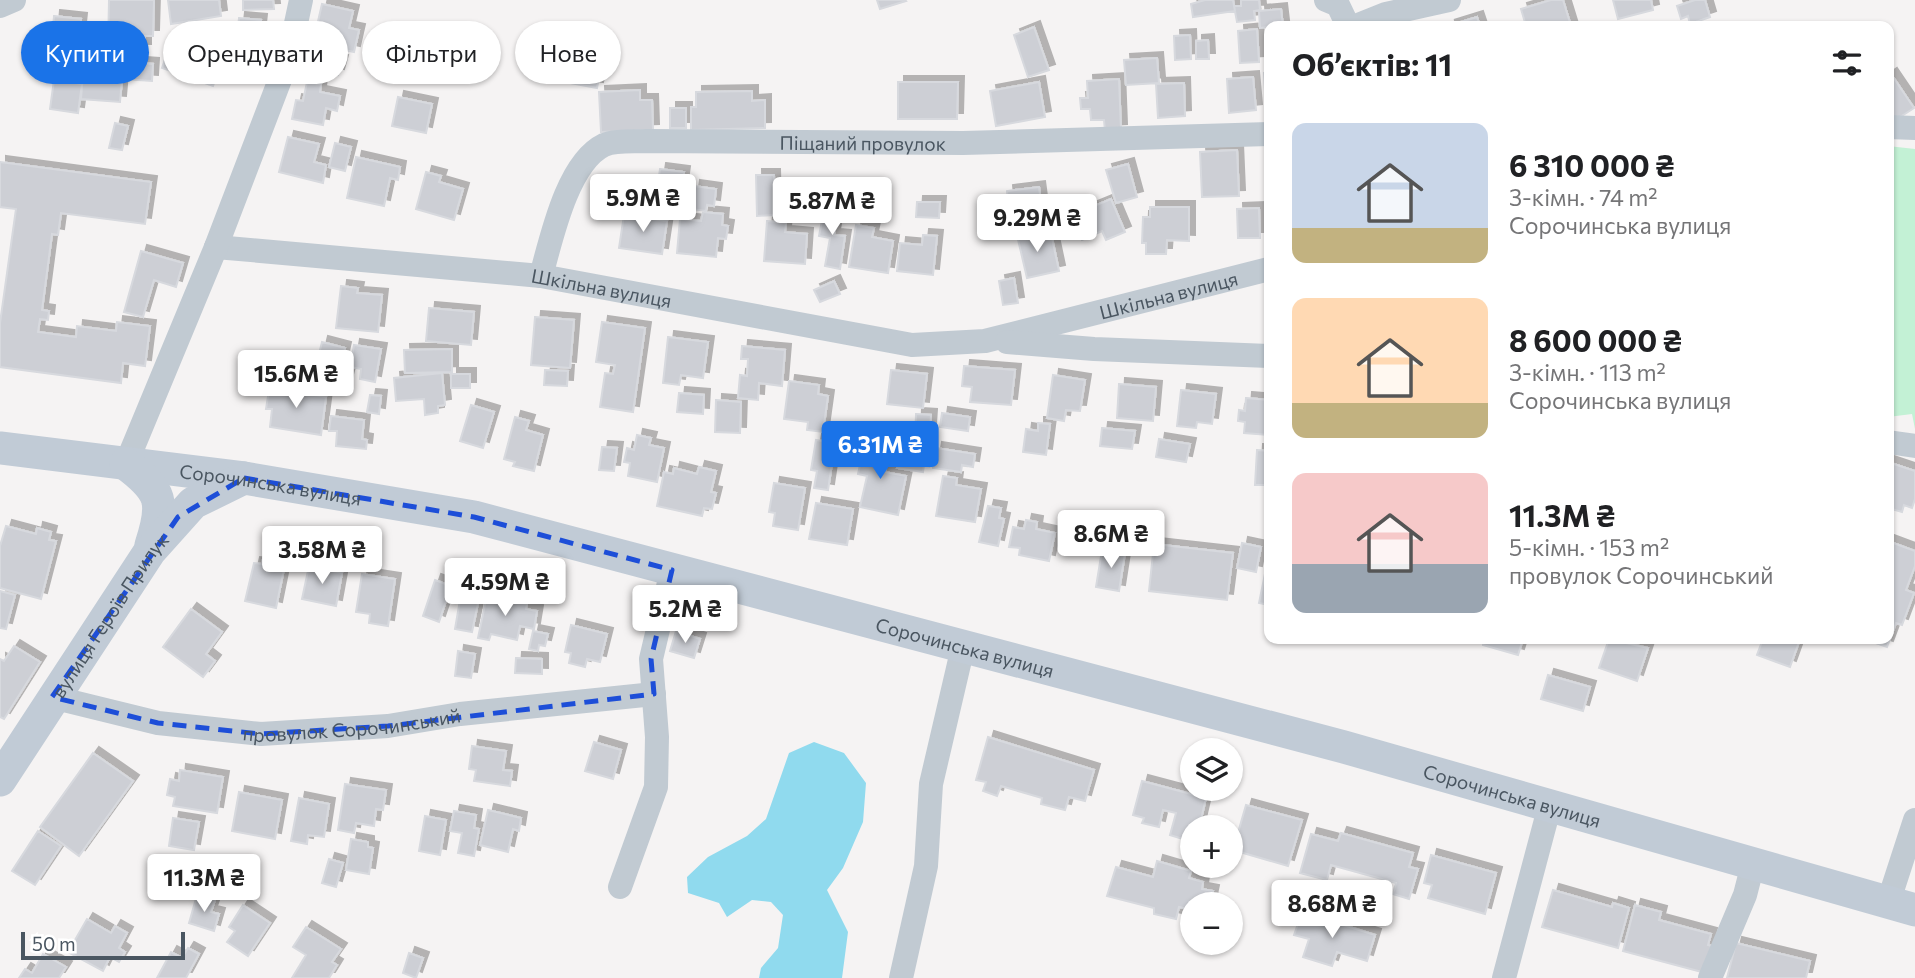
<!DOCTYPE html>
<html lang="uk">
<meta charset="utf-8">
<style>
body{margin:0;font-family:Commissioner,sans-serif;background:#f2f2f2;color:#202124;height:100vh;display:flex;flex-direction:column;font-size:26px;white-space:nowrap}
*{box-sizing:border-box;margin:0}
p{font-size:23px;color:#757577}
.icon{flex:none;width:38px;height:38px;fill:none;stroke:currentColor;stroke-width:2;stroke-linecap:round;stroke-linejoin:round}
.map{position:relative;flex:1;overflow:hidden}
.details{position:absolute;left:1264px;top:21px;width:630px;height:623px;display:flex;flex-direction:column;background:#fff;border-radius:14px;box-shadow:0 2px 5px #0004}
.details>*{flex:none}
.top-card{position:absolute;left:21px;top:21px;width:665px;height:63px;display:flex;gap:14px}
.tools{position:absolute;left:1180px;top:738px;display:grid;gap:14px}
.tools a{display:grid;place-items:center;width:63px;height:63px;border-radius:50%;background:#fff;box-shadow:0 2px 5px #0004;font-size:35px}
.scale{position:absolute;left:21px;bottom:18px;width:164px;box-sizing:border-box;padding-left:7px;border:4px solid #4a5661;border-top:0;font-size:19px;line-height:24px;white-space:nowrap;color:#4a5661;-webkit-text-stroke:5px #fff;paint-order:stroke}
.price{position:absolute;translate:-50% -60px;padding:0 16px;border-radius:7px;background:#fff;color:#222;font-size:23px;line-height:46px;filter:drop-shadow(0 2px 4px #0008)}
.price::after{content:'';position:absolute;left:50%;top:42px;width:21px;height:16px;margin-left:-10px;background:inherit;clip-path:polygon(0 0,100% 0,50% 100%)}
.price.selected{background:#1a73e8;color:#fff}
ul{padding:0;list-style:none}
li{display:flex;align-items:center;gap:21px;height:175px;padding:0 28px}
li span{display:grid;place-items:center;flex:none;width:196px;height:140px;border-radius:14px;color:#555}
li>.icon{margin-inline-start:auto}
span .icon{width:84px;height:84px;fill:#fffc;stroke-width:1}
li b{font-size:30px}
h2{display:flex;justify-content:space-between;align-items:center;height:84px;padding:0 28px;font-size:30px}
.chip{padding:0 24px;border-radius:32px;background:#fff;box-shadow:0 2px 5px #0004;font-size:24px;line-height:63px}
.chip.selected{background:#1a73e8;color:#fff}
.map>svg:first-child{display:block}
.green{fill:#c3f1d5}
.water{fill:#90daee}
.building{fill:#cdcfd5;stroke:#d7d9de;stroke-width:2;filter:url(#shadow)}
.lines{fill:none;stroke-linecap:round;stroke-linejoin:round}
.street{stroke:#c1cad2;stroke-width:24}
.secondary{stroke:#c1cbd6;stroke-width:33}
.marked{fill:none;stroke:#1d4ed8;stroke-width:5;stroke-dasharray:14 9;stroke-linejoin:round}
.labels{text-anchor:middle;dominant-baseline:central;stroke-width:5;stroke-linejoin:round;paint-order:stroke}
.street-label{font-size:19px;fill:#4a5661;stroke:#fff}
</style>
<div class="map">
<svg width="1915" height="978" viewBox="0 0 1915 978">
<defs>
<filter id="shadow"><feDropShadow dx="6" dy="-6" stdDeviation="0" flood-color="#0004"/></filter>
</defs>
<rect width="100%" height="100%" fill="#f5f3f3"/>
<path class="green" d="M1888,146L1915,149V429L1912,414L1888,417Z"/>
<path class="water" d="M814,742L844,753L866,783L863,822L843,868L827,890L848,932L842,978H759L761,968L778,948L783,915L771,902L752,900L727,917L719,903L688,893L687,877L708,857L747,836L766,819L789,753Z"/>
<path class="building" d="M109,0H154L153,36H145V50L108,49Z
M168,0H219L221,16L171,24Z
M243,0H273L274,9L243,10Z
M877,0H905L906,1L880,9Z
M1205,0H1233L1235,11L1193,17L1191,4Z
M1241,0H1259L1260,10L1254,11L1255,20L1237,22L1234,6H1241Z
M1551,0H1563L1571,26H1526L1521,9Z
M1613,0H1651L1653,10L1618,19Z
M1695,0H1705L1710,17L1690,24L1688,16L1681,19L1677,6Z
M322,4L353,11L349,28L359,30L354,52L313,43Z
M1281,9L1283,26H1269V35L1268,27L1260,28L1259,11Z
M54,16L81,19L75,74L62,72L63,64L50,63Z
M1477,17L1480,26H1448Z
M239,18L261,20L258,47L236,45Z
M1034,27L1049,70L1028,77L1014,35Z
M1257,29L1259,62L1240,63L1238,31Z
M1190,35L1191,59L1175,60L1174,36Z
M173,37L224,54L213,86L162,68Z
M578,39L592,42L591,50L604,52L597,88L570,83Z
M1208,40L1209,59H1196V41Z
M314,54L342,61L338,75L310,68Z
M1157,58L1159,83L1126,85L1124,60Z
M84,59L153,64L152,81L122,79L120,102L81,99Z
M1264,73H1269V109L1266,110Z
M1891,74L1914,108L1894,121L1888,113V76Z
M1253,77L1256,110L1229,113L1227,79Z
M1119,79L1121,130L1105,131L1104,120H1091L1090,109H1081L1080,98H1088L1087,81Z
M54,80L82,84L78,113L50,109Z
M307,82L321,84L320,92L340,96L337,111L326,108L323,125L292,119L296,100L303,101Z
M898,82H958L957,119H898Z
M1039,82L1045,117L996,126L990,91Z
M1184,83L1185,116L1158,118L1156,84Z
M640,90V100H652L653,130L601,132L599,92Z
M752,91V101L765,100V128L691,130V107H696V92Z
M398,97L432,104L426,133L392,126Z
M670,108H686V128H670Z
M115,123L128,126L122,150L109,148Z
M288,137L319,144L314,162L326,165L323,183L279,172Z
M335,143L351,147L345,171L329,167Z
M1237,150L1239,196L1202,197L1200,152Z
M356,157L400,167L398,180L390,178L384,206L347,198Z
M0,162L151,182L145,224L61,213L58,235L52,234L42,310L49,311L48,320L40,319L38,332L76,337L77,326L116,331L117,322L150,326L145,366L123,363L121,383L0,367V323L16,209L0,207Z
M1128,164L1137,197L1116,203L1106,170Z
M660,169L684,172L678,214L654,211Z
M426,172L441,176L439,182L463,189L454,220L416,209Z
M756,175H774L775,215L757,216Z
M694,186L716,189L714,206L707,205L706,211L691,209Z
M1039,187L1043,217L1025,219L1023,208L1009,210L1007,191Z
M1111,199L1125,232L1106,240L1102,231L1082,240L1072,215Z
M917,202H940L939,218L916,217Z
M825,205L839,208L834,235L845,236L840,269L825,266L830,238L819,236Z
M1150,207H1189V241L1167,240L1166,254H1146V243H1142L1143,217H1150Z
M1259,208L1260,238H1238L1237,209Z
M703,212L723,214L722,225L728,226L726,239L718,238L716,257L677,253L680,219L701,221Z
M624,215L667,221L662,254L619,248Z
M767,221L786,223L785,232L807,234L805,264L764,261Z
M856,225L874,228L872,237L893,241L888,273L849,267Z
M1031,228L1035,242L1052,238L1059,271L1027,278L1016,231Z
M923,235L937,236L933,275L897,271L900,243L922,245Z
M141,251L183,263L176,287L154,280L143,317L124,312Z
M1014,278L1018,303L1003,305L999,281Z
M834,281L840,294L820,302L814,290Z
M341,286L358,288L357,293L382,295L378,332L336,328Z
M429,308L474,312L471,345L426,341Z
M535,317L574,320L570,368L531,365Z
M602,322L645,328L633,412L600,407L605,373L613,374L615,365L596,362Z
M668,337L708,342L703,378L681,375L679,385L663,383Z
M322,342L345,348L340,370L349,373L345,388L323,382L326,369L316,366Z
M354,345L381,349L375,382L360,379L361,369L350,367Z
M742,346L785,350L782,386L759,383L758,400L738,398L740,375L747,376L748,359H741Z
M452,349V372L405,373L404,350Z
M964,366L1015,370L1011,405L970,402L972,387L962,386Z
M545,370L568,371L567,386L544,385Z
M891,370L927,374L923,408L887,404Z
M442,373L445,405L438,406V413L425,415L424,399L396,401L394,378Z
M451,374H470V388H451Z
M1053,375L1085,380L1080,411L1066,410L1064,421L1047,418Z
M789,381L819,385L818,394L828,396L823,432L807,430L808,422L784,419Z
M278,383L294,385V392L326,397L321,435L270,427L272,409H266L269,390L276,391Z
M1119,384L1156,387L1153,421L1117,418Z
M1181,390L1216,394L1212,424L1197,422L1196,428L1177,426Z
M679,393L704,395L703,414L677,412Z
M370,395L381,396L379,414L367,412Z
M1246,398L1269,400V435L1244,433L1245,422L1238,421L1239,410L1245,411Z
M716,400L741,402L740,433L715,432Z
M471,405L494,412L483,448L460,441Z
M942,413L970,417L968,431L940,427Z
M916,414L931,415L929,444H915Z
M331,416L364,420L362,439L367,440L366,449L336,446L337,431H329Z
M515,417L529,421L526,430L543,435L534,471L513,466L515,462L504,459Z
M1038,423L1050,424L1046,455L1023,452L1026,429L1038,431Z
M1102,428L1135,431L1132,449L1100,446Z
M637,435L651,438L649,445L664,448L657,482L628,476L630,463L624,462L627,448L634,450Z
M1159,439L1190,444L1186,462L1156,457Z
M816,440L835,443L828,490L814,488L817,471L811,470Z
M865,442L890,447L885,472L906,476L898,515L860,507L867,476L858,474Z
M900,446L926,450L923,472L897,468Z
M602,447L617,448L614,471L599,470Z
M936,448L975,454L973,467L962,465L961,472L933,468Z
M1257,450L1269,451V485H1255Z
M1888,462L1915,471V499L1912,508L1904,505L1902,512L1888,508Z
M699,467L716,471L711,492L716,493L712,509L704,508L702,516L657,506L664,472L673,474L674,468L697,474Z
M943,476L957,478L956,485L981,489L975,522L936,516Z
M774,483L805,488L798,530L773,526L775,513L769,512Z
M816,503L853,509L847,545L809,539Z
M988,506L1001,508L999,518L1004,519L998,546L979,542Z
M1026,520L1037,522L1036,529L1055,533L1049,561L1019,555L1020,548L1009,547L1013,527L1024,529Z
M6,526L36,534L37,528L51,532L49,540L56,541L41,599L0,588V546Z
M1888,541L1915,551V566L1906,590L1914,593L1902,625L1896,623L1887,647L1864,639H1888Z
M1242,543L1261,547L1256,572L1237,568Z
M1154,544L1233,553L1227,600L1149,591Z
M1102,550L1125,553L1119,591L1096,587Z
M263,559L285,564L276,608L245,601L254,563L262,564Z
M1267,564H1269V605L1259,603Z
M309,566L342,573L336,606L302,599Z
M362,574L395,579L388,626L369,623L370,614L356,612Z
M435,580L451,586L439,622L423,616Z
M0,591L15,595L6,629L0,628Z
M487,595L527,604L526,609L537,611L534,629L520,626L517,640L491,634L489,640L478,638Z
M460,600L478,603L472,632L455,629Z
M191,609L222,632L206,654L215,661L203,677L163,647Z
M571,625L607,634L600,662L587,659L585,667L569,663L571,653L565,652Z
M533,631L548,634L545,646L539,645L538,651L529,649Z
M676,631L700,639L694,658L670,651Z
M1484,639H1523L1518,655L1483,645Z
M1609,639L1648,648L1637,681L1599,668Z
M1763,639H1800L1790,667L1757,655Z
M14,646L40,662L4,719L0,717V659L4,661Z
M458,651L475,654L471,678L455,676Z
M516,658L542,659V674L515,673Z
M1548,675L1590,687L1583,711L1541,699Z
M988,737L1094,770L1085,801L1069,797L1065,810L1041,804L1042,798L1001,786L997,796L983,791L986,782L976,780Z
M594,742L621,750L613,779L585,771Z
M472,746L506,751L503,770L512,771L510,786L474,781L476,770L469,769Z
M93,753L133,781L79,856L40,827Z
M180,770L223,777L217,813L173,806L175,797L167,795L170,779L179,781Z
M1142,781L1206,798L1199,828L1189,829L1186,840L1170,835L1176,813L1163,810L1159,827L1142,823L1144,818L1133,815Z
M345,784L386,790L383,810L376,809L374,826L356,823L354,833L338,830Z
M239,792L282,800L275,839L232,831Z
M299,798L329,804L324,837L308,835L307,844L291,841Z
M1246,805L1302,820L1288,866L1233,850Z
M488,810L521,818L519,831L513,829L508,852L480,845Z
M454,811L476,815L474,828L479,829L474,856L458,853L462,833L450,831Z
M425,816L446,820L440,855L419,851Z
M173,818L199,822L194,850L169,846Z
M38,831L61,846L35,885L12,871Z
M1341,833L1413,853L1409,867L1418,869L1409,899L1393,894L1396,883L1331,865L1327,880L1300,873L1311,834L1338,841Z
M351,839L368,842V847L373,848L369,874L346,870Z
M1431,855L1496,873L1485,914L1428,898L1432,885L1424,883Z
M329,859L343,863L336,887L322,883Z
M1157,861L1191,871L1189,878L1203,882L1202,889L1213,891L1210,905H1192V910L1179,907L1176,919L1154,914V908L1107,896L1116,867L1153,877Z
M1553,890L1612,907L1613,903L1629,908L1618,948L1542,927Z
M197,895L215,900L211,912L219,914L214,931L189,923Z
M243,905L270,923L248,956L227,942L235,931L229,927Z
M1635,905L1661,912L1659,920L1711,934L1708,945L1716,947L1702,972L1623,951Z
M1302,912L1375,935L1367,961L1337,952L1332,966L1303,957L1309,939L1294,935Z
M87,919L111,933L115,926L127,933L119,948L125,952L119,962L110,957L103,971L68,952Z
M306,927L341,949L332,962L337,965L329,978H292L306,955L293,947Z
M1736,943L1810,961L1806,978H1727Z
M188,948L199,954L186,978H157L171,952L182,958Z
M409,953L423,958L416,978L403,973Z
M43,954L66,967L59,978H19L25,969L32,973Z"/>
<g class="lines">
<g class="street">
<path d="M1326,0L1338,5L1348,26"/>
<path d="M0,6L14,0"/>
<path d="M1356,26L1386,14L1449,0"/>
<path d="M1888,127L1915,128"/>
<path id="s1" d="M216,247L541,276L912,345L985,341L1269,269"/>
<path id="s2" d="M541,276C551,240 567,163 604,145C615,140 634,142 647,141L963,143L1269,134"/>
<path d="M1007,342L1094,349L1269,356"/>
<path d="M1888,442L1915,446"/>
<path d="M126,464L216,247L289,56L301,0"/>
<path id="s3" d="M52,697L158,723L261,734L388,726L460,714L654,694"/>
<path d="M620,887L656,787L657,737L651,659L672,570"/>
<path d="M1888,903L1915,820"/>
<path d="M901,978L926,866L931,784L963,647"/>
<path d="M1504,978L1550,805"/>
<path d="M1710,978L1745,895L1753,864"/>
</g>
<g class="secondary">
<path id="s4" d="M0,448L244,478L474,517L1344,747L1915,910"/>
<path d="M126,464C162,491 165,502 151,545"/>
<path id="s5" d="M0,780L150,551L193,503L244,478"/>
</g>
</g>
<path class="marked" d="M244,478L474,517L672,570L651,659L654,694L388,726L261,734L158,723L52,697L178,517Z"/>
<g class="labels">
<g class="street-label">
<text stroke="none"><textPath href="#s2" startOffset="408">Піщаний провулок</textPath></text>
<text stroke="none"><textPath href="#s1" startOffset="388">Шкільна вулиця</textPath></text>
<text stroke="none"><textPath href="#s1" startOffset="966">Шкільна вулиця</textPath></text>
<text stroke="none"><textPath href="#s4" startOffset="273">Сорочинська вулиця</textPath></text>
<text stroke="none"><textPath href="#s5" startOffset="198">вулиця Героїв Прилук</textPath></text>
<text stroke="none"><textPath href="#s4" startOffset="987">Сорочинська вулиця</textPath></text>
<text stroke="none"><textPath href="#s3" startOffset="304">провулок Сорочинський</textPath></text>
<text stroke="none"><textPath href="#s4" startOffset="1554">Сорочинська вулиця</textPath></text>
</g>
</g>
</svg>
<div class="tools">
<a><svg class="icon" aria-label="layers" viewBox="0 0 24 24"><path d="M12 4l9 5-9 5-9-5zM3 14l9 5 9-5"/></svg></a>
<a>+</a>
<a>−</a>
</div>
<div class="scale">50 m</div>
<b class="price" style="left:643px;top:234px">5.9M ₴</b>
<b class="price" style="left:832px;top:237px">5.87M ₴</b>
<b class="price" style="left:1037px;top:254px">9.29M ₴</b>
<b class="price" style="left:296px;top:410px">15.6M ₴</b>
<b class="price selected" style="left:880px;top:481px">6.31M ₴</b>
<b class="price" style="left:1111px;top:570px">8.6M ₴</b>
<b class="price" style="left:322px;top:586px">3.58M ₴</b>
<b class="price" style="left:505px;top:618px">4.59M ₴</b>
<b class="price" style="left:685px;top:645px">5.2M ₴</b>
<b class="price" style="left:204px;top:914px">11.3M ₴</b>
<b class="price" style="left:1332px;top:940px">8.68M ₴</b>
<div class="top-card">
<a class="chip selected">Купити</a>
<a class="chip">Орендувати</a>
<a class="chip">Фільтри</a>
<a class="chip">Нове</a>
</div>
<section class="details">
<h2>Об’єктів: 11<svg class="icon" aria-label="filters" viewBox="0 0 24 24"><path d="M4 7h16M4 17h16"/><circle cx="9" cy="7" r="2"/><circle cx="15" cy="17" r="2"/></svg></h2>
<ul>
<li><span style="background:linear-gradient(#c9d6e8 75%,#c2b280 0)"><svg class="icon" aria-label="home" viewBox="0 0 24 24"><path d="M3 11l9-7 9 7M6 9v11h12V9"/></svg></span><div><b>6 310 000 ₴</b><p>3-кімн. · 74 m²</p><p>Сорочинська вулиця</p></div></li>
<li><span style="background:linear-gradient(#ffd9b3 75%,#c2b280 0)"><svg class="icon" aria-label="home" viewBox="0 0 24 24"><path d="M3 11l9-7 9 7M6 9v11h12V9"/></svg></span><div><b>8 600 000 ₴</b><p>3-кімн. · 113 m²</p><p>Сорочинська вулиця</p></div></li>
<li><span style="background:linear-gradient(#f6c9c9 65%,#9aa5b1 0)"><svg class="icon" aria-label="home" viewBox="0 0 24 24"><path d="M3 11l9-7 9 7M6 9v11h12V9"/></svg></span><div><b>11.3M ₴</b><p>5-кімн. · 153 m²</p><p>провулок Сорочинський</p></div></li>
</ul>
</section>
</div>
